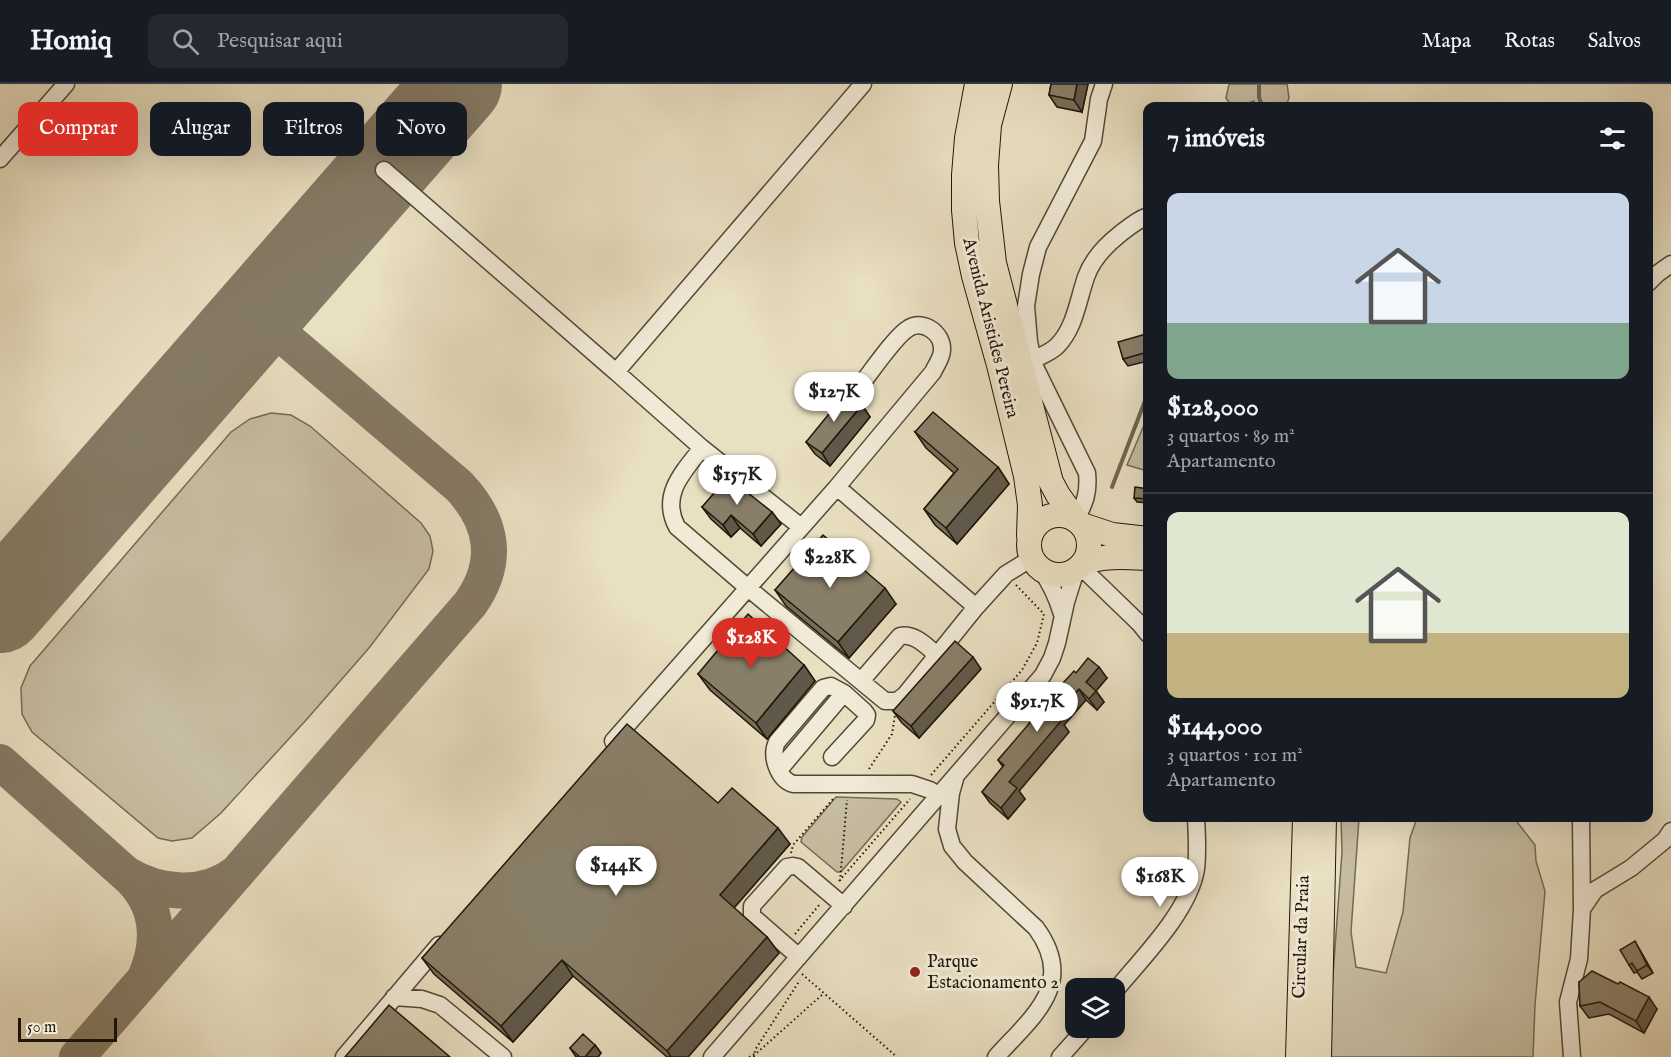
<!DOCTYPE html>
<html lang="pt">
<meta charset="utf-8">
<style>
body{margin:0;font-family:"IM FELL English",serif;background:#242831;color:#f1f3f6;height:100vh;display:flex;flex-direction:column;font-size:22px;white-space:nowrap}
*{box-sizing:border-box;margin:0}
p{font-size:20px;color:#9ea1a6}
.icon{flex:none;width:33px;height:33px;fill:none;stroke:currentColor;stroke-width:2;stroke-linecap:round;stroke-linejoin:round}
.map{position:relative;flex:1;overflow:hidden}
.drawer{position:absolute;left:1143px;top:18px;width:510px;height:720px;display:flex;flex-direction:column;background:#171b24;border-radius:12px;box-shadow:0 6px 24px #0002}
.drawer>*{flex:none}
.top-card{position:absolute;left:18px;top:18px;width:570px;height:54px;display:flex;gap:12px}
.controls{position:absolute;left:1065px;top:894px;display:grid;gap:12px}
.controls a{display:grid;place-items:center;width:60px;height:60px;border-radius:12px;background:#171b24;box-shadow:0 6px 24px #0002;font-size:30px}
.scale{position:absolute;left:18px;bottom:15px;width:99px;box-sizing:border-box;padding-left:6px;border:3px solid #211609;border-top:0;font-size:16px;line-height:21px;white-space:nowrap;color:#211609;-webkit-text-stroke:4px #f1ead7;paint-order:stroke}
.price{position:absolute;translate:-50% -51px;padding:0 14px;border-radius:21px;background:#fff;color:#222;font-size:20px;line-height:39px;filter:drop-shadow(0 2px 3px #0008)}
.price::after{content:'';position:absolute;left:50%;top:36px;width:18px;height:14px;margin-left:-9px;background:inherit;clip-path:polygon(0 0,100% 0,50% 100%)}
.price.active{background:#d93025;color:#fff}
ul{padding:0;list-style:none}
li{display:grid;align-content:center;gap:12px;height:318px;padding:0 24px}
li+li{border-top:2px solid #363941}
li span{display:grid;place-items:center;height:186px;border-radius:12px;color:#555}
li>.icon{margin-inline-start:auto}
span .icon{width:108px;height:108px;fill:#fffc;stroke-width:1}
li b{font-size:26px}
h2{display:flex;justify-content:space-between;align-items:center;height:72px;padding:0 24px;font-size:26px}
.chip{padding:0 21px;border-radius:12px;background:#171b24;box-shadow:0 6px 24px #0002;font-size:21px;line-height:54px}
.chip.active{background:#d93025;color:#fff}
header{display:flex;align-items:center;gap:36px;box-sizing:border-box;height:84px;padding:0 30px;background:#171b24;border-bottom:2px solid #363941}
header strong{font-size:28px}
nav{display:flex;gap:33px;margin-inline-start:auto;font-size:21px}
.search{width:420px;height:54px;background:#242831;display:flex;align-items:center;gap:15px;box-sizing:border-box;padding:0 21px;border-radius:12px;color:#9ea1a6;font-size:22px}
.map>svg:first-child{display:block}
.green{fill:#c7bda2;stroke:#746a56;stroke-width:1.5}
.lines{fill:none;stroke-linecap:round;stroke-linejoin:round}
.stream{stroke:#706652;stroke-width:4}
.taxiway{stroke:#857a65;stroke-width:36}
.runway{stroke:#857a65;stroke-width:88}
.minor-casing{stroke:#534837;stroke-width:19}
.highway-casing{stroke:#211609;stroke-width:26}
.path{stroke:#211609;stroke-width:2;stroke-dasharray:1.5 3;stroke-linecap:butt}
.minor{stroke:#f1ead7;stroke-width:16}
.highway{stroke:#e9dfc1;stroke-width:24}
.wall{fill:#766d5a;stroke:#211609;stroke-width:1.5}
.shaded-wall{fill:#60594a;stroke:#211609;stroke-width:1.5}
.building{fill:#897f69;stroke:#211609;stroke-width:1.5}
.poi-dot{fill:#8f2418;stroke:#f1ead7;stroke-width:2}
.labels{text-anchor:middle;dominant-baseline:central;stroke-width:6;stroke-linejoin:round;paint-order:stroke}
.street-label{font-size:18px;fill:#211609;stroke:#f1ead7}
.poi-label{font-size:18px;fill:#211609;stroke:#f1ead7;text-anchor:start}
</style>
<header>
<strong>Homiq</strong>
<div class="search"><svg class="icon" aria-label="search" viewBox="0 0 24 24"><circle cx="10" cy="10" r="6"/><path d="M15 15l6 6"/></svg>Pesquisar aqui</div>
<nav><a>Mapa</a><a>Rotas</a><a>Salvos</a></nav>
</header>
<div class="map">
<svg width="1671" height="973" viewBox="0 0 1671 973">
<rect width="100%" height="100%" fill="#e9dfc1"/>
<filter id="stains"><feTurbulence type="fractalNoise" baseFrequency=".00333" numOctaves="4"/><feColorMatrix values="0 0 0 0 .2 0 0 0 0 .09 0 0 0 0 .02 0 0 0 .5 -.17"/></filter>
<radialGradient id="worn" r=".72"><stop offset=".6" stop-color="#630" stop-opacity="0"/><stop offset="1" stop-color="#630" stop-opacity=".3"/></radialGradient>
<path class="green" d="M1229,0H1287L1289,14L1286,22H1253L1254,17L1238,22H1232L1226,14Z
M271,329L291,331L310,342L421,439L430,452L433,467L429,485L369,564L307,635L221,729L192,754L172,757L158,754L32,648L22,630L21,604L30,582L231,348L250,335Z
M1147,334V387L1127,381Z
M836,713L897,715L901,718L841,788H837L801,758L802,753Z
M1341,734H1359L1351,848L1356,883L1386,889L1403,828L1410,754L1417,734H1514L1535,761L1536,777L1545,807L1535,921L1533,973H1327L1342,768Z"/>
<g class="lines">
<path class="stream" d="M1259,0V13L1262,22
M1112,403L1148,309"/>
<path class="taxiway" d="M0,678L126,790C159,810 203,814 235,790
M126,790C158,818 162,856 145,894
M77,973L470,520C500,478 493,438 459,402L257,230"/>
<path class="runway" d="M0,525L458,0"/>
<g class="minor-casing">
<path id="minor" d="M0,75L66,0
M384,86L616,288L863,0
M1648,199L1657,190L1671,180
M1033,276C1041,272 1051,268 1057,262C1075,244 1078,216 1086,193C1092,176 1106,161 1120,150C1129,143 1137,136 1148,132
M616,288L702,364L801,443
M702,364C683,388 660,411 677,443L748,504L885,617H897L905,611L976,523L1006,490L1032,474
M837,403L976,523
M1076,436C1085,418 1089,409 1087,389L1034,281L1029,258L1026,222L1031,190L1038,163L1093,57L1099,15L1104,0
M1080,482L1140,540L1148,550
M1041,486C1051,500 1057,513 1062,530
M861,597L900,552C915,549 927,563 937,571
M613,657L837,403L933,288C936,281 942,274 942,266C943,250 924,235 909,244C896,251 871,288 860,302
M832,673L866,636L867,631L864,627L844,609
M779,686L844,609L831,602L823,604L777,658C770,672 778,695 793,700H912L930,706L938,711
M955,695L951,709L947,745L952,762L965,778L1036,844C1077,900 1033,932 996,973
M1581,734L1582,825
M799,873L752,832V822L787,783L793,782L798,783L844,822
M1114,908C1141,875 1189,828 1196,785C1198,767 1197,751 1196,734
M394,913L422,915L440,921L503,973
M344,973L439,861
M712,973L1043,591L1052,574L1057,559L1066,518L1076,486
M1060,973L1086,944
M1572,973L1568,918L1579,875L1582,825L1595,806L1631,784L1665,756L1671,747"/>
</g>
<g class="highway-casing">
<path id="highway" d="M977,0L967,54L964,91V126L967,159L974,192L999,281L1026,392L1030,421L1029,452
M1000,0L989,41L986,81L987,117L994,179L1051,398L1058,411L1076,436
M1029 461a30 30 0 1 1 60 0a30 30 0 1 1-60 0Z
M1082,441L1112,451L1148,455
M1083,479C1103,471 1127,473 1148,474
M1298,973L1305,734
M1319,973L1324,734"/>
</g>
<path class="path" d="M869,685L892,650L895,631
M931,691L1022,586L1037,559L1044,530L1016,501
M791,769L793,761L833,715
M839,797L910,715
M840,797L847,716
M795,850L820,820
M802,890L897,973
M749,973L758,968L824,909
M754,973L755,966L800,896"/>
<use href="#minor" class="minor"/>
<use href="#highway" class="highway"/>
</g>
<path class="wall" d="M1051,0H1088L1082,28L1057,23L1049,11Z
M1148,241V277L1128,282L1123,275L1146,250Z
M862,321L870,333L830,382L815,370L806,358Z
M915,348L998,383L1009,400L957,460L935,441L924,425L954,389L926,364Z
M1148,405V419L1137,418L1134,414Z
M702,423L772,428L781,440L761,462L740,444L731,453L711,435Z
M775,506L896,520L849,574L786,522Z
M804,581L815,597L767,655L710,606L698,590Z
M981,585L919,654L902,639L893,627Z
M1076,589L1107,594L1096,607L1104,618L1097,626L1086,616L1064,641L1069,648L1019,707L1025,715L1008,735L990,719L982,708L1003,683L998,676Z
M718,719L790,760L734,824L767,853L779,869L688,973H667L573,892L513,958L434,890L422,874Z
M1640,866L1653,889L1642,895L1637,888L1634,889L1629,881Z
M1579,898L1657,925L1644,949L1609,930L1589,934L1580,922Z
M595,961L601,969L598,973H576L570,964Z"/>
<path class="shaded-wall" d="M1077,0H1088L1082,28L1074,16Z
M862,321L870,333L830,382L822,369Z
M998,383L1009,400L957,460L946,444Z
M772,428L781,440L761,462L753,450Z
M731,431L740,444L731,453L723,441Z
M885,504L896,520L849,574L838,558Z
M973,573L981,585L919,654L911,642Z
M804,581L815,597L767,655L756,639Z
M1099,583L1107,594L1095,608L1096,607L1104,618L1097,626L1089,615L1086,598Z
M1079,605L1086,616L1064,641L1069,648L1019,707L1025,715L1008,735L1001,724L1009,698L1055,631Z
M778,744L790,760L731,827L720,811Z
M767,853L779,869L688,973H671L667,967Z
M1635,857L1640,866L1653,889L1647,881Z
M562,876L573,892L513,958L501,942Z
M1649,913L1657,925L1644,949L1636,937Z
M595,961L601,969L598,973H585Z"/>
<path class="building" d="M1051,0H1077L1074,16L1049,11Z
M1148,241V268L1123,275L1118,258L1146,250L1144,242Z
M846,309L862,321L822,369L806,358Z
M933,328L998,383L946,444L924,425L958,385L915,348Z
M728,393L772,428L753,450L731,431L723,441L702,423Z
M1135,403L1148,405V415L1134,414Z
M823,451L885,504L838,558L775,506Z
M748,530L804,581L756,639L698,590Z
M955,557L973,573L911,642L893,627Z
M1088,574L1099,583L1086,598L1096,607L1089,615L1079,605L1055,631L1061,637L1009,698L1017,704L1001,724L982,708L1004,681L998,676L1039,628L1037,627L1074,587L1076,589Z
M627,640L718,719L732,704L778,744L720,811L767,853L667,967L562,876L501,942L422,874Z
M1635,857L1647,881L1637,887L1632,879L1629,881L1620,866Z
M1592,887L1618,900L1620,898L1649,913L1636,937L1600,918L1580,922L1579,898Z
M389,921L450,973H345Z
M583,950L595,961L585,973H580L570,964Z"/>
<circle class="poi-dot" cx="915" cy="888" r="6"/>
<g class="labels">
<g class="street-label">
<text transform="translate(990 244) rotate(76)">Avenida Aristides Pereira</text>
<text transform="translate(1302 853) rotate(-88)">Circular da Praia</text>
</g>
<g class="poi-label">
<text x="927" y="878">Parque<tspan x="927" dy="21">Estacionamento 2</tspan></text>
</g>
</g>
<rect width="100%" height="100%" filter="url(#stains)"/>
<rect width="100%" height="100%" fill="url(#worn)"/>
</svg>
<div class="controls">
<a><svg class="icon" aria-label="layers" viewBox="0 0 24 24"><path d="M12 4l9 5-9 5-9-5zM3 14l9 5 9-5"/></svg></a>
</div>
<div class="scale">50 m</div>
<b class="price" style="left:834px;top:339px">$127K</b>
<b class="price" style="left:737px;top:422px">$157K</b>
<b class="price" style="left:830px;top:505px">$228K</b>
<b class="price active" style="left:751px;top:585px">$128K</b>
<b class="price" style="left:1037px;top:649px">$91.7K</b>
<b class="price" style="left:616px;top:813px">$144K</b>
<b class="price" style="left:1160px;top:824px">$168K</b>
<div class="top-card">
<a class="chip active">Comprar</a>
<a class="chip">Alugar</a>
<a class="chip">Filtros</a>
<a class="chip">Novo</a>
</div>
<section class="drawer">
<h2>7 imóveis<svg class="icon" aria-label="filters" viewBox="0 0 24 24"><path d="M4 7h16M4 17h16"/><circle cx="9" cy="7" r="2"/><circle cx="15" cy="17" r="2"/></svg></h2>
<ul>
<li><span style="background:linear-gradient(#c9d6e8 70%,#7fa58c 0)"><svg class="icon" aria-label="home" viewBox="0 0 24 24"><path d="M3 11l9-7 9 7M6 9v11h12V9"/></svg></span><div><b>$128,000</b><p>3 quartos · 89 m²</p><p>Apartamento</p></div></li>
<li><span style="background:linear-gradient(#dfe7d0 65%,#c2b280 0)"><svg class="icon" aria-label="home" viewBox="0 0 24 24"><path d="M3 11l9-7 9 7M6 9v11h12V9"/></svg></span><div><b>$144,000</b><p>3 quartos · 101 m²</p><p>Apartamento</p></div></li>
</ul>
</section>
</div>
